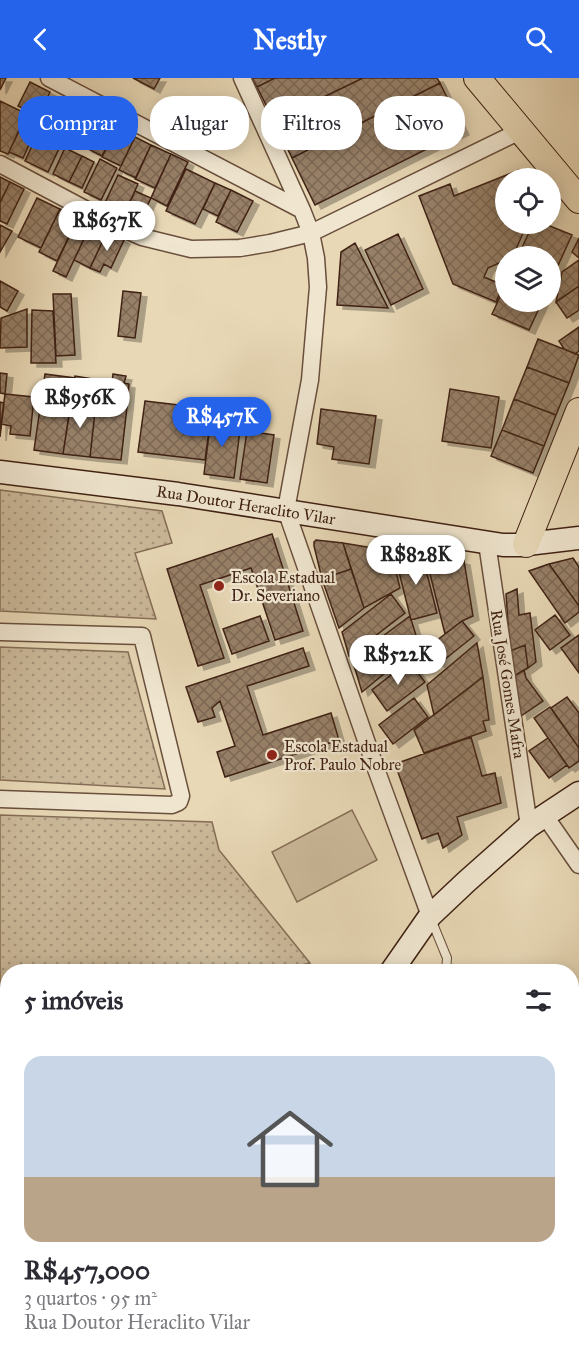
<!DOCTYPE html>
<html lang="pt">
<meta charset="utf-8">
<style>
body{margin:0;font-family:"IM FELL Great Primer",serif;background:#f7f7f7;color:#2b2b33;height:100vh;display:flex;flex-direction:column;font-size:22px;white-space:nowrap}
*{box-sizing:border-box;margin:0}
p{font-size:20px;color:#7c7c81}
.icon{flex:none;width:33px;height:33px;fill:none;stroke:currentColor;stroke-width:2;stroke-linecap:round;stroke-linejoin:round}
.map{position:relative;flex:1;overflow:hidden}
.drawer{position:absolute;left:0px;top:886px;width:579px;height:404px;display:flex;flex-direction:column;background:#fff;border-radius:24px 24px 0 0;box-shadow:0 3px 15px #0003}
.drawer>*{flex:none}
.top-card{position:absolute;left:18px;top:18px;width:543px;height:54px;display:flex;gap:12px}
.controls{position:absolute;left:495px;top:90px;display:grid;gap:12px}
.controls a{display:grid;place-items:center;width:66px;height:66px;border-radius:50%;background:#fff;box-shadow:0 3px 15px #0003;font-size:30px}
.price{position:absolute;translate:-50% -51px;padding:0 14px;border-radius:21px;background:#fff;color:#222;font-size:20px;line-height:39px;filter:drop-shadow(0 2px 3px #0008)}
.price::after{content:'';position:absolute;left:50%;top:36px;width:18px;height:14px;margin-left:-9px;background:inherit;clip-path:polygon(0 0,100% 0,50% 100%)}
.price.current{background:#2563eb;color:#fff}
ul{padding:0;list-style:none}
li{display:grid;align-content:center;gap:12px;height:318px;padding:0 24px}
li+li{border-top:2px solid #e1e1e2}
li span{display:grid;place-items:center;height:186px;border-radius:18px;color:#555}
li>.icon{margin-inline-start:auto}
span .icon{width:108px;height:108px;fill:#fffc;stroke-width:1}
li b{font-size:26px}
h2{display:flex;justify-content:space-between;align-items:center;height:72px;padding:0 24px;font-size:26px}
.chip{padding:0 21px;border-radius:24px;background:#fff;box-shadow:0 3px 15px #0003;font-size:21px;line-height:54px}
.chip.current{background:#2563eb;color:#fff}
header{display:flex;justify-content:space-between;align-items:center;height:78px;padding:0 24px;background:#2563eb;color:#fff;font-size:27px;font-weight:700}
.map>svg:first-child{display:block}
.green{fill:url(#green-dots);stroke:#856d56;stroke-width:1.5}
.pitch{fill:#cbb99a;stroke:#856d56;stroke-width:1.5}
.building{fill:url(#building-cross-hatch);stroke:#3f2113;stroke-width:1.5;filter:url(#shadow)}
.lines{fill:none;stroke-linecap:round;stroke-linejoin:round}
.lane-casing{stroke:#694f3c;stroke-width:10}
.street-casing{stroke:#694f3c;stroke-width:19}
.secondary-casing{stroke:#3f2113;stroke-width:25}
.primary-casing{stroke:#3f2113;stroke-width:28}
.lane{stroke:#f0e6d0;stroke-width:8}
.street{stroke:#f0e6d0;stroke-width:16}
.secondary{stroke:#f0e6d0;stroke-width:22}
.primary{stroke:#e8d8b6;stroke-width:26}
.poi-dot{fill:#8f2418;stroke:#f0e6d0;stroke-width:2}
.labels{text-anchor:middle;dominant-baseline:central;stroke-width:4.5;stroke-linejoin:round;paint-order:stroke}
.street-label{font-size:16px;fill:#3f2113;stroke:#f0e6d0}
.poi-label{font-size:16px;fill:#3f2113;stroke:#f0e6d0;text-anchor:start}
</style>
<header><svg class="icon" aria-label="back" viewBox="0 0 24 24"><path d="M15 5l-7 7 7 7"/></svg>Nestly<svg class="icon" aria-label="search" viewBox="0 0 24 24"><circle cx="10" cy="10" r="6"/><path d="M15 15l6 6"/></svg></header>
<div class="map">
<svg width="579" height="1289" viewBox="0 0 579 1289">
<defs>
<pattern id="green-dots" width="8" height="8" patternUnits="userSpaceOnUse" patternTransform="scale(1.5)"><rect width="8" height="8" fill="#cbb99a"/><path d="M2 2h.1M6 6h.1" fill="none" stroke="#a6967c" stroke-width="1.8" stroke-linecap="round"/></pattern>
<pattern id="building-cross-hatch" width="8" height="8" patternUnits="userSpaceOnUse" patternTransform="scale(1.5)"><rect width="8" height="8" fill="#978068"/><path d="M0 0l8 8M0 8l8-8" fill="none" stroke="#7d6854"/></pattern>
<filter id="shadow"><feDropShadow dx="6" dy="4" stdDeviation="0" flood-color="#0004"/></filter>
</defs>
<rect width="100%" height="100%" fill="#e8d8b6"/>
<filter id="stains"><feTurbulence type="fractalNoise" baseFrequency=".00333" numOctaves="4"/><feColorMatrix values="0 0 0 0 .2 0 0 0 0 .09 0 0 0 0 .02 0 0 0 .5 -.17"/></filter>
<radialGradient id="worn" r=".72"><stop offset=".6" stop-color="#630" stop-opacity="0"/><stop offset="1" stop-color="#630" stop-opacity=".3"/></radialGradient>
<path class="green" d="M0,412L162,433L172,465L135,475L156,541L0,533Z
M0,569L128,574L165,711L0,702Z
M0,737L212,744L219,772L310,885L271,894H8L7,941L0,939Z
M0,977L8,980L6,1263L0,1262Z
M37,1283V1282L223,1283L221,1289H35Z"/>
<path class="pitch" d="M352,732L377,782L297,824L272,774Z"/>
<path class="building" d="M0,0H6L0,12Z
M133,0H160L154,11Z
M252,0H275L257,9Z
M275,0H363L274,43L257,9Z
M363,0H437L440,5L292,80L274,43Z
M30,4L50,14L39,37L18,28Z
M440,5L463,53L315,127L292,80Z
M0,23L27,36L8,76L0,73Z
M72,29L100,42L88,67L60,54Z
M100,42L116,50L102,78L86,70Z
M21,48L35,54L23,80L9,74Z
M41,49L64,60L48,94L25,83Z
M116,50L135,59L121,88L102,79Z
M135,59L151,67L136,100L119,92Z
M151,67L171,76L155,110L135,101Z
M65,70L82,78L69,104L53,96Z
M171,76L188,84L167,128L151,120Z
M82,78L94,84L82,110L69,104Z
M100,81L117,90L101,122L84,114Z
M186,91L215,105L195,146L166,133Z
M519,92L522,100H506V146H527L513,178H506V182L488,190L484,199L503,207L496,224L453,206L419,118L450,106L454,118Z
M118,97L138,106L123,139L103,129Z
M0,99L10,104L0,125Z
M10,104L24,111L7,146L0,143V125Z
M215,105L231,112L218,138L203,131Z
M231,112L253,123L237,154L216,144Z
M135,113L151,120L138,146L123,139Z
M37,120L60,131L41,170L18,159Z
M60,131L78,140L57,183L39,174Z
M78,140L91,146L66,199L53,193Z
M91,146L107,154L90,190L74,182Z
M533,146H545L572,157L550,205V178H518Z
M0,147L12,153L0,174Z
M107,154L124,162L111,190L104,186L100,194L90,190Z
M398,156L423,211L391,227L365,172Z
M579,160V180L572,174Z
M355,165L388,230L337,227L341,174Z
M579,182V208L556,224L562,194Z
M0,203L18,213L7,233L0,229Z
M506,206V224H542L529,252L492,236Z
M579,208V232L567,240L556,224Z
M123,213L141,215L135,260L118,258Z
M53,216H71L75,277L56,278Z
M27,231V269L0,270L1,240Z
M32,232L53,233L56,285H31Z
M579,249V273L575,276L564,271L559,263Z
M538,261L579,277L569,305L527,289Z
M527,289L569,305L556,337L514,321Z
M0,295L7,296L5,316L0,315Z
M45,296L75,300L63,376L34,372Z
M113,296L126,298L124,305L129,306L127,329L71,323L75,298L112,304Z
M450,311L499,319L491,370L442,363Z
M5,316L34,319L30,358L10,356L11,348L1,346Z
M514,321L556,337L544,368L502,352Z
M71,323L96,325L90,379L63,376Z
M145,323L212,331L205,382L138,374Z
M0,324L4,325L0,359Z
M96,325L127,329L121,382L90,379Z
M321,331L376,338L369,386L332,381L334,369L317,366Z
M211,340L241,344L234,400L204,396Z
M502,352L544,368L533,395L491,378Z
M247,353L274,357L267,405L240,401Z
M272,456L303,553L275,562L251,490L200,507L224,580L198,588L167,491Z
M316,462L343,465L351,491L322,501L314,468V464Z
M343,465L391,473L400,510L364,530Z
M422,476L437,535L411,542L395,478Z
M425,476L464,483L473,538L462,543L445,556Z
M573,480L579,489V528L549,486Z
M549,486L579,528V534L565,545L529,493Z
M351,491L364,530L339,550L322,501Z
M517,511L519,537L530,535L536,584L528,590L525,567L510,573L506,516Z
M391,516L405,535L349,578L342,554Z
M555,537L570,557L550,572L535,552Z
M260,538L269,563L232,576L223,551Z
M410,538L419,567L362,614L352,581Z
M462,543L474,558L439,586L427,570Z
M579,557V595L561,570Z
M477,565L483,599L434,637L427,607Z
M525,567L528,590L514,598L510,573Z
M303,570L309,588L247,608L263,657L331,635L339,662L225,699L217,674L235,668L220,623L212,630L215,639L198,644L186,609Z
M409,583L425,604L387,633L372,612Z
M524,592L526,600L543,623L521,638L514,598Z
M483,599L489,642L483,643L486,653L424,675L414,652Z
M567,619L579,635V670L551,630Z
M414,620L428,639L393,666L379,647Z
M550,629L579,670V683L569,690L534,640Z
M471,659L482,698L495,695L501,725L457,739L462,757L443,770L438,755L422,761L395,686Z
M548,660L567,687L549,700L529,673Z"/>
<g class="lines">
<g class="lane-casing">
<path id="lane" d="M431,841L447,880L446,894"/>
</g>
<g class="street-casing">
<path id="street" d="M49,0L302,132
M242,0L302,132L311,155L316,180L318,209L310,302L286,432L376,691L430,838
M0,86L115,147L142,159L191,171L240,170L270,165L311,155L520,53
M487,465L529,748
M0,554L142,558L181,718L179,724L172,727L0,721
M545,738L579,787
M0,958L8,961
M0,1284L15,1288L17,1282"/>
</g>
<g class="secondary-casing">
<path id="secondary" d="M0,394L178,416L503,467H519L579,460
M391,894L430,838L466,804L529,748L579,715
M256,1289L258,1282"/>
</g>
<g class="primary-casing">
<path id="primary" d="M477,0L579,122
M526,466L579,333"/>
</g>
<use href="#lane" class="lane"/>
<use href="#street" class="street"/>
<use href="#secondary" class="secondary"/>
<use href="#primary" class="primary"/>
</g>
<g class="poi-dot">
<circle cx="219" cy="508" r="6"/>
<circle cx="272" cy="677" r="6"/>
</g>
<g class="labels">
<g class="street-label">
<text transform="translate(246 427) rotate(9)">Rua Doutor Heraclito Vilar</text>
<text transform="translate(508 606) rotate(81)">Rua José Gomes Mafra</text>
</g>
<g class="poi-label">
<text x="231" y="499">Escola Estadual<tspan x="231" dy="18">Dr. Severiano</tspan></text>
<text x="284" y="668">Escola Estadual<tspan x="284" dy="18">Prof. Paulo Nobre</tspan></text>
</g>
</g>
<rect width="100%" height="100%" filter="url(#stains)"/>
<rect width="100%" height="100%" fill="url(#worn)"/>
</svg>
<div class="controls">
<a><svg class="icon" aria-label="locate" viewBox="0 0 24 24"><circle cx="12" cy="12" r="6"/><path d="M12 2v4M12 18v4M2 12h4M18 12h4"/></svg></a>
<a><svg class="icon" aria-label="layers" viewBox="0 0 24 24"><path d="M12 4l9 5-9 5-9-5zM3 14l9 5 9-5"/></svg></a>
</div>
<b class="price" style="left:107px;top:174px">R$637K</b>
<b class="price" style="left:80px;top:351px">R$956K</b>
<b class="price current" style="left:222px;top:370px">R$457K</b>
<b class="price" style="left:416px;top:508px">R$828K</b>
<b class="price" style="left:398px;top:608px">R$522K</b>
<div class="top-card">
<a class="chip current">Comprar</a>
<a class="chip">Alugar</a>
<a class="chip">Filtros</a>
<a class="chip">Novo</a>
</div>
<section class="drawer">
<h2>5 imóveis<svg class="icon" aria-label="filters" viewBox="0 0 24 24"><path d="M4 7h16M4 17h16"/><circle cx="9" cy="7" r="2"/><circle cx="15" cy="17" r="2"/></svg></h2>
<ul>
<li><span style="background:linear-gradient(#c9d6e8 65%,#b9a48a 0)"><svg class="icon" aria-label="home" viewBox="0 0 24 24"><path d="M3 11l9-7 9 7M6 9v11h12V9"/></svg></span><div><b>R$457,000</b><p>3 quartos · 95 m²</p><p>Rua Doutor Heraclito Vilar</p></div></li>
</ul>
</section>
</div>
